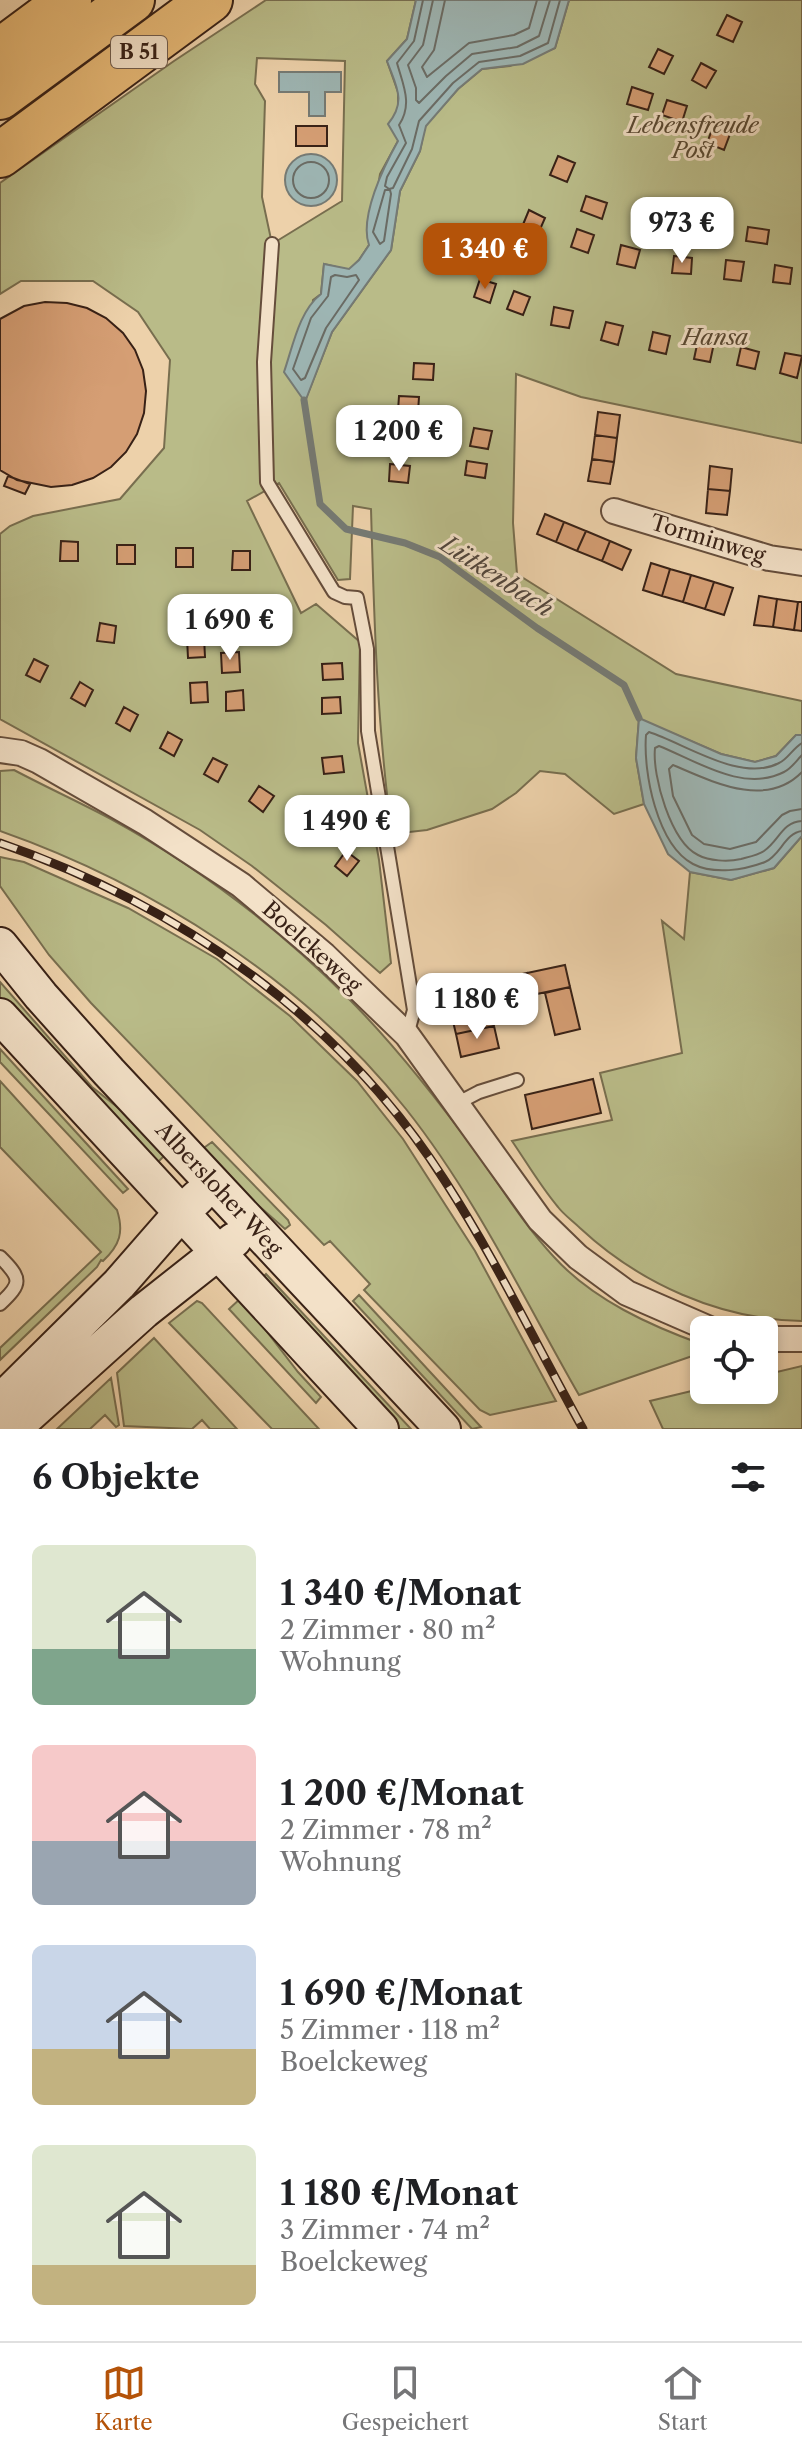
<!DOCTYPE html>
<html lang="de">
<meta charset="utf-8">
<style>
body{margin:0;font-family:"Libre Caslon Text",serif;background:#f6f6f6;color:#202124;height:100vh;display:flex;flex-direction:column;font-size:30px;white-space:nowrap}
*{box-sizing:border-box;margin:0}
p{font-size:26px;color:#757577}
.icon{flex:none;width:44px;height:44px;fill:none;stroke:currentColor;stroke-width:2;stroke-linecap:round;stroke-linejoin:round}
.map{position:relative;height:1429px;overflow:hidden}
.drawer{display:flex;flex-direction:column;background:#fff;flex:1}
.drawer>*{flex:none}
.buttons{position:absolute;left:690px;top:1316px;display:grid;gap:16px}
.buttons a{display:grid;place-items:center;width:88px;height:88px;border-radius:12px;background:#fff;box-shadow:0 4px 12px #0003;font-size:40px}
.price{position:absolute;translate:-50% -68px;padding:0 18px;border-radius:16px;background:#fff;color:#222;font-size:26px;line-height:52px;filter:drop-shadow(0 2px 4px #0008)}
.price::after{content:'';position:absolute;left:50%;top:48px;width:24px;height:18px;margin-left:-12px;background:inherit;clip-path:polygon(0 0,100% 0,50% 100%)}
.price.active{background:#b45309;color:#fff}
ul{padding:0;list-style:none}
li{display:flex;align-items:center;gap:24px;height:200px;padding:0 32px}
li span{display:grid;place-items:center;flex:none;width:224px;height:160px;border-radius:12px;color:#555}
li>.icon{margin-inline-start:auto}
span .icon{width:96px;height:96px;fill:#fffc;stroke-width:1}
li b{font-size:34px}
h2{display:flex;justify-content:space-between;align-items:center;height:96px;padding:0 32px;font-size:34px}
.dock{display:flex;justify-content:space-around;align-items:center;height:112px;border-top:2px solid #e0e0e0;background:#fff;font-size:22px;color:#757577}
.dock a{display:grid;justify-items:center;gap:4px}
.dock .active{color:#b45309}
.map>svg:first-child{display:block}
.green{fill:#b9bb88;stroke:#786e4f;stroke-width:2;fill-rule:evenodd}
.water{fill:#9db5b3;stroke:#757a74;stroke-width:2}
.lines{fill:none;stroke-linecap:round;stroke-linejoin:round}
.shore{stroke:#6a6b64;stroke-width:2}
.stream{stroke:#757a74;stroke-width:7}
.building{fill:#d59e74;stroke:#382116;stroke-width:2}
.lane-casing{stroke:#654d3b;stroke-width:16}
.street-casing{stroke:#654d3b;stroke-width:28}
.secondary-casing{stroke:#382116;stroke-width:38}
.highway-casing{stroke:#382116;stroke-width:48}
.lane{stroke:#f3e1c8;stroke-width:12}
.street{stroke:#f3e1c8;stroke-width:24}
.secondary{stroke:#f3e1c8;stroke-width:34}
.highway{stroke:#e6b875;stroke-width:44}
.rail-casing{stroke:#382116;stroke-width:9}
.rail{stroke:#f3e1c8;stroke-width:6;stroke-dasharray:18;stroke-linecap:butt}
.labels{text-anchor:middle;dominant-baseline:central;stroke-width:6;stroke-linejoin:round;paint-order:stroke}
.shield{fill:#f3e1c8;stroke:#705b4b;stroke-width:2}
.shield-label{font-size:20px;font-weight:bold;fill:#382116}
.park-label{font-size:22px;font-style:italic;fill:#584832;stroke:#f3e1c8}
.street-label{font-size:22px;fill:#382116;stroke:#f3e1c8}
.water-label{font-size:24px;font-style:italic;fill:#51463d;stroke:#f3e1c8}
</style>
<div class="map">
<svg width="802" height="1429" viewBox="0 0 802 1429">
<rect width="100%" height="100%" fill="#edd1aa"/>
<filter id="stains"><feTurbulence type="fractalNoise" baseFrequency=".0025" numOctaves="4"/><feColorMatrix values="0 0 0 0 .2 0 0 0 0 .09 0 0 0 0 .02 0 0 0 .5 -.17"/></filter>
<radialGradient id="worn" r=".72"><stop offset=".6" stop-color="#630" stop-opacity="0"/><stop offset="1" stop-color="#630" stop-opacity=".3"/></radialGradient>
<path class="green" d="M266,0H416L407,39L387,61L398,92V141L380,174L369,245L359,260L349,270L324,264L321,294L313,300L305,401L332,332L391,250L400,191L420,151L425,126L458,89L482,69L510,66L555,48L569,0H802V443L581,397L516,374L513,523L517,574L676,674L802,701V735H796L776,756L755,762L721,754L639,719L636,758L644,804L614,814L565,774L540,771L516,793L492,809L427,830L392,834C377,726 374,618 371,509L353,506L350,579L338,580L279,483L247,501L301,613L316,604L360,642L358,743L379,860L391,963L380,973L326,925L252,866L200,830L0,719V534L10,526L33,516L120,499L164,448L170,360L138,312L93,281H21L0,294V183L174,61ZM257,58L345,61L342,201L272,244L262,197L265,101L255,84Z
M14,770C46,787 79,802 111,819C197,866 278,928 347,997C395,1045 438,1100 478,1155C503,1190 525,1226 554,1257C593,1300 651,1326 704,1345V1352L579,1395C524,1299 475,1196 406,1109C306,982 151,884 0,831V771Z
M802,836V1321C720,1320 639,1283 580,1228C573,1221 564,1215 558,1207C541,1187 527,1163 512,1141L612,1120L600,1073L682,1053L662,921L684,939L690,872L731,880L774,868Z
M0,857L24,862L128,908L217,959L290,1016L357,1081L403,1139L475,1251L556,1401L490,1415L480,1410L364,1290L370,1284L330,1241L324,1245L91,1003L49,955L0,886Z
M0,982L92,1087L145,1129L168,1152L153,1167L35,1039L0,997Z
M0,1049L128,1189L123,1193L0,1062Z
M0,1081L117,1210C124,1232 120,1245 103,1261L101,1260L97,1267L0,1360V1348L101,1252L0,1147Z
M212,1142L288,1220L290,1225L285,1229L198,1152Z
M266,1274L411,1429H396L259,1281Z
M359,1295L481,1427L472,1429L353,1301Z
M241,1298L298,1372L321,1397L316,1403L229,1309Z
M197,1301L202,1303L319,1429H272L169,1323Z
M154,1338L237,1429H210L202,1420L192,1429L124,1426L117,1373Z
M802,1366V1429H663L650,1401L704,1388L764,1390V1375Z
M111,1378L119,1425L116,1427L105,1415L90,1429H57Z"/>
<path class="water" d="M416,0H569L555,48L523,64L482,69L458,89L426,126L420,151L400,191L391,250L332,332L305,402L284,372C293,346 299,311 321,294L324,264L349,269L359,260L369,245C359,217 384,166 398,141L388,124C407,101 396,86 387,61L407,39Z
M279,72H341V92H325V116H309V92H279Z
M285 180a26 26 0 1 1 52 0a26 26 0 1 1-52 0Z
M639,718L721,754L755,762L776,756L796,735H802V836L774,868L731,880L690,872L668,854L644,804L636,758Z"/>
<g class="lines">
<path class="shore" d="M423,0L414,41L397,63C403,85 413,104 399,125L406,143L387,177L385,186L389,189L393,188L412,149L419,121L453,83L479,62L520,56L548,43L560,0
M433,0L423,45L408,65L416,88V100L419,103L446,76L472,54L517,47L539,36L550,0
M445,0L434,50L422,67L427,77L469,43L514,35L529,28L537,0
M293 180a18 18 0 1 1 36 0a18 18 0 1 1-36 0Z
M385,190H390L391,194L384,241L380,244L373,232Z
M335,275L347,277L356,275L359,280L326,328L305,378L301,380L293,369L311,318L328,296L331,277Z
M802,743C793,748 788,759 779,763C741,783 686,744 649,732L646,735C643,772 657,845 693,864C714,875 744,870 765,862C780,856 785,833 802,831
M802,755C796,761 791,769 784,772C743,793 697,761 659,746L655,748C652,776 671,842 698,855C709,861 728,862 741,859C748,857 758,855 764,851C779,841 782,822 802,821
M802,772C766,809 713,782 673,765L669,769L673,796L692,835L704,844L730,849L756,842L782,815L790,811L802,809"/>
<path class="stream" d="M304,400L320,504L346,529L405,543L440,557L537,628L624,685L639,718"/>
</g>
<path class="building" d="M727,15L742,22L733,42L717,35Z
M658,49L673,56L664,74L649,67Z
M701,63L716,71L706,88L692,80Z
M632,87L653,94L648,110L627,104Z
M667,100L687,106L682,122L662,115Z
M296,126H327V146H296Z
M713,127L730,134L724,150L707,143Z
M558,156L575,163L567,182L550,175Z
M586,196L607,203L602,219L581,211Z
M529,210L545,218L538,234L522,227Z
M638,214L659,219L655,234L634,229Z
M693,221L712,223L710,239L691,238Z
M748,227L769,230L767,244L746,241Z
M577,229L594,235L588,253L571,247Z
M621,245L640,250L635,268L617,264Z
M674,256L692,258L691,274L672,273Z
M726,260L744,262L741,281L724,279Z
M775,265L792,268L790,284L773,282Z
M480,279L496,284L490,303L474,297Z
M514,291L530,297L523,315L507,309Z
M45,302L67,303L87,308L106,318L123,333L135,350L143,370L146,391L144,413L137,434L126,452L111,467L93,478L72,485L51,487L17,480L0,470V319L24,306Z
M554,307L573,311L569,328L551,325Z
M606,322L623,326L618,345L601,340Z
M653,332L670,336L666,354L649,350Z
M698,340L714,343L710,362L694,359Z
M741,347L759,352L755,369L737,365Z
M785,353L802,356L797,378L780,373Z
M414,363L434,364L433,380L413,379Z
M399,396L419,397L418,412L398,411Z
M598,412L620,415L617,438L595,435Z
M474,428L492,431L488,449L470,446Z
M595,435L617,438L614,462L592,459Z
M592,459L614,462L610,484L588,481Z
M467,461L487,464L485,478L465,475Z
M390,464L410,466L408,483L389,481Z
M710,466L732,469L730,491L708,489Z
M8,476L30,484L25,494L4,486Z
M708,489L730,491L727,515L706,513Z
M545,514L564,522L556,542L537,534Z
M564,522L586,531L577,551L556,542Z
M586,531L610,541L602,561L577,551Z
M61,541L78,542V561H60Z
M610,541L631,550L622,570L602,561Z
M117,545H135V564H117Z
M176,548H193V567H176Z
M233,551H250V570H232Z
M651,563L670,569L662,596L643,590Z
M670,569L691,575L683,602L662,596Z
M691,575L714,582L705,609L683,602Z
M714,582L733,588L724,615L705,609Z
M759,596L777,599L773,627L754,625Z
M777,599L798,602L794,630L773,627Z
M798,602H802V631L794,630Z
M100,623L116,626L114,643L97,641Z
M204,637L205,657L188,658L187,638Z
M239,652L240,672L222,673L221,653Z
M34,659L48,666L40,682L26,675Z
M342,663L343,679L323,680L322,664Z
M80,682L93,690L85,706L71,698Z
M207,682L208,702L191,703L190,683Z
M243,690L244,710L226,711V692Z
M340,697L341,713L322,714V698Z
M124,707L138,715L130,731L116,723Z
M168,732L182,740L174,756L160,748Z
M342,756L344,772L324,774L322,758Z
M213,758L227,765L218,782L204,774Z
M259,786L274,796L263,812L249,801Z
M303,818L317,829L306,844L292,833Z
M346,851L359,861L347,876L335,866Z
M565,965L570,987L532,995L527,973Z
M527,973L532,995L495,1003L490,981Z
M570,987L580,1029L555,1035L545,993Z
M488,1005L494,1026L456,1034L451,1013Z
M494,1026L499,1048L461,1057L456,1034Z
M593,1079L601,1113L532,1129L525,1095Z"/>
<g class="lines">
<g class="lane-casing">
<path id="lane" d="M272,244L264,362L267,482L334,592L345,597L357,598L367,649L368,731L414,1010L407,1035
M456,1104L479,1092L517,1080
M0,1257C22,1279 22,1283 0,1304"/>
</g>
<g class="street-casing">
<path id="street" d="M614,511L769,558L802,563
M0,750L21,753L39,761L145,822L241,885L324,955L407,1035L540,1220L578,1257L627,1293L712,1330
M764,1339H802"/>
</g>
<g class="secondary-casing">
<path id="secondary" d="M0,945L41,996L109,1072L443,1429
M0,1016L381,1429
M0,1402L119,1284L181,1213L198,1197
M13,1429L144,1311L234,1240"/>
</g>
<g class="highway-casing">
<path id="highway" d="M0,51L69,0
M0,97L132,0
M0,155L210,0"/>
</g>
<use href="#lane" class="lane"/>
<use href="#street" class="street"/>
<use href="#secondary" class="secondary"/>
<use href="#highway" class="highway"/>
<g class="rail-casing">
<path id="rail" d="M0,843C179,905 342,1019 445,1181C496,1260 537,1346 583,1429"/>
</g>
<use href="#rail" class="rail"/>
</g>
<g class="labels">
<rect class="shield" x="111" y="36" width="56" height="32" rx="6"/>
<g class="shield-label">
<text x="139" y="52">B 51</text>
</g>
<g class="park-label">
<text x="693" y="125">Lebensfreude<tspan x="693" dy="25">Post</tspan></text>
<text x="715" y="337">Hansa</text>
</g>
<g class="street-label">
<text transform="translate(708 539) rotate(17)">Torminweg</text>
<text transform="translate(312 947) rotate(42)">Boelckeweg</text>
<text transform="translate(219 1189) rotate(47)">Albersloher Weg</text>
</g>
<g class="water-label">
<text transform="translate(497 576) rotate(33)">Lütkenbach</text>
</g>
</g>
<rect width="100%" height="100%" filter="url(#stains)"/>
<rect width="100%" height="100%" fill="url(#worn)"/>
</svg>
<div class="buttons">
<a><svg class="icon" aria-label="locate" viewBox="0 0 24 24"><circle cx="12" cy="12" r="6"/><path d="M12 2v4M12 18v4M2 12h4M18 12h4"/></svg></a>
</div>
<b class="price" style="left:682px;top:265px">973 €</b>
<b class="price active" style="left:485px;top:291px">1 340 €</b>
<b class="price" style="left:399px;top:473px">1 200 €</b>
<b class="price" style="left:230px;top:662px">1 690 €</b>
<b class="price" style="left:347px;top:863px">1 490 €</b>
<b class="price" style="left:477px;top:1041px">1 180 €</b>
</div>
<section class="drawer">
<h2>6 Objekte<svg class="icon" aria-label="filters" viewBox="0 0 24 24"><path d="M4 7h16M4 17h16"/><circle cx="9" cy="7" r="2"/><circle cx="15" cy="17" r="2"/></svg></h2>
<ul>
<li><span style="background:linear-gradient(#dfe7d0 65%,#7fa58c 0)"><svg class="icon" aria-label="home" viewBox="0 0 24 24"><path d="M3 11l9-7 9 7M6 9v11h12V9"/></svg></span><div><b>1 340 €/Monat</b><p>2 Zimmer · 80 m²</p><p>Wohnung</p></div></li>
<li><span style="background:linear-gradient(#f6c9c9 60%,#9aa5b1 0)"><svg class="icon" aria-label="home" viewBox="0 0 24 24"><path d="M3 11l9-7 9 7M6 9v11h12V9"/></svg></span><div><b>1 200 €/Monat</b><p>2 Zimmer · 78 m²</p><p>Wohnung</p></div></li>
<li><span style="background:linear-gradient(#c9d6e8 65%,#c2b280 0)"><svg class="icon" aria-label="home" viewBox="0 0 24 24"><path d="M3 11l9-7 9 7M6 9v11h12V9"/></svg></span><div><b>1 690 €/Monat</b><p>5 Zimmer · 118 m²</p><p>Boelckeweg</p></div></li>
<li><span style="background:linear-gradient(#dfe7d0 75%,#c2b280 0)"><svg class="icon" aria-label="home" viewBox="0 0 24 24"><path d="M3 11l9-7 9 7M6 9v11h12V9"/></svg></span><div><b>1 180 €/Monat</b><p>3 Zimmer · 74 m²</p><p>Boelckeweg</p></div></li>
</ul>
</section>
<nav class="dock">
<a class="active"><svg class="icon" aria-label="map" viewBox="0 0 24 24"><path d="M3 6l6-2 6 2 6-2v14l-6 2-6-2-6 2zM9 4v14M15 6v14"/></svg>Karte</a>
<a><svg class="icon" aria-label="saved" viewBox="0 0 24 24"><path d="M7 4h10v16l-5-4-5 4z"/></svg>Gespeichert</a>
<a><svg class="icon" aria-label="home" viewBox="0 0 24 24"><path d="M3 11l9-7 9 7M6 9v11h12V9"/></svg>Start</a>
</nav>
